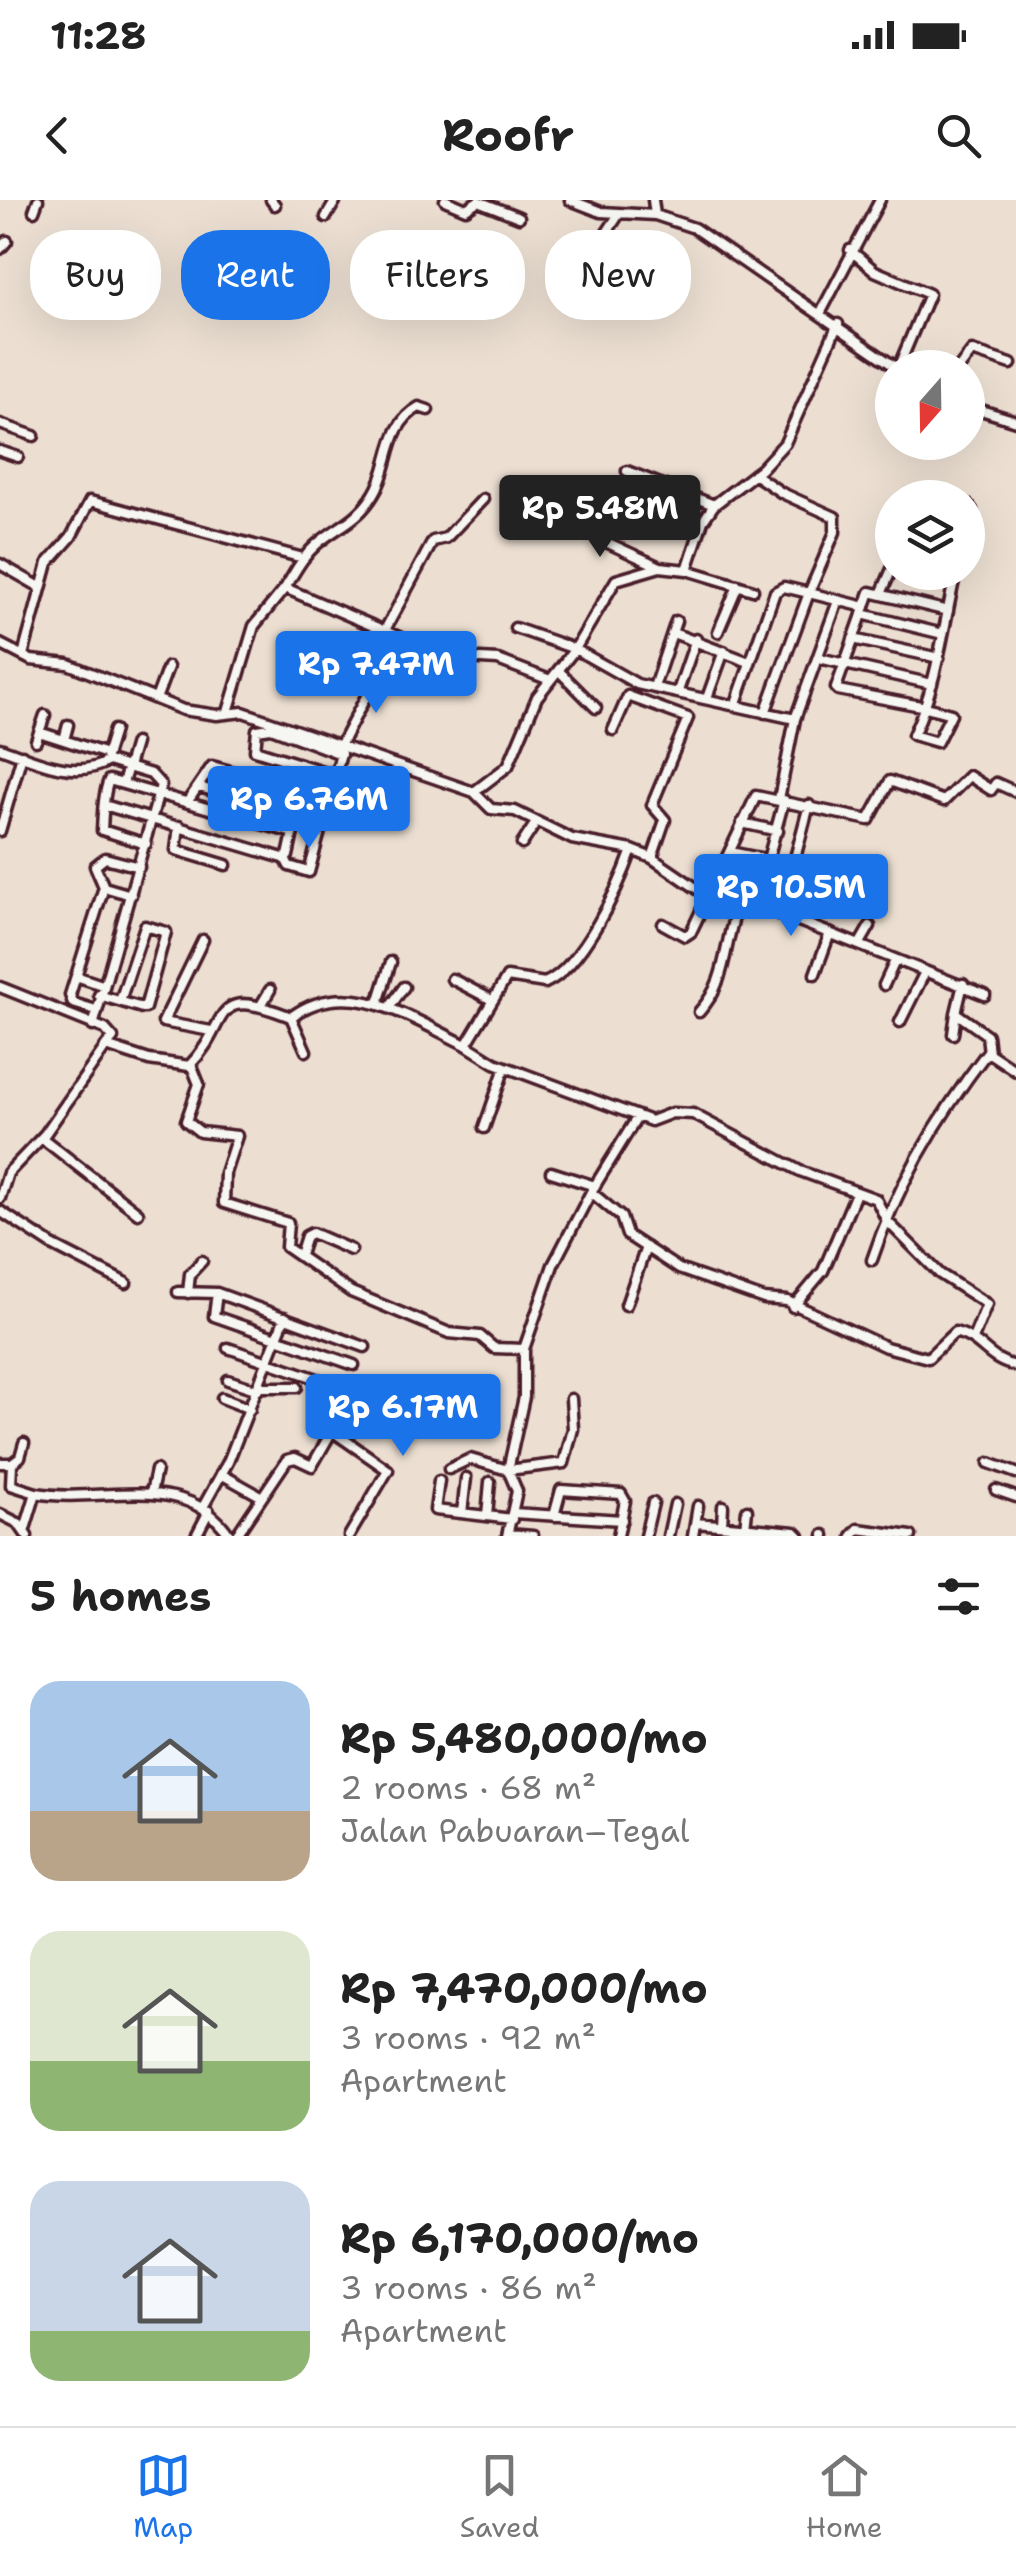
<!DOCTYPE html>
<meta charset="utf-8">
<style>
body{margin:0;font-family:"Shantell Sans",sans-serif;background:#f2f2f2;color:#222;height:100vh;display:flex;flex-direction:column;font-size:38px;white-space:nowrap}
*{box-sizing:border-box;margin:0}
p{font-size:32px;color:#767676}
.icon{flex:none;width:55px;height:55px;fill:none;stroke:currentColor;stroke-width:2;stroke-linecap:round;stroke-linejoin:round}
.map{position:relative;height:1336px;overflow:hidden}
.side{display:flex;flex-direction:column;background:#fff;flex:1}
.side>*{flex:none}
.banner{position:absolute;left:30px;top:30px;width:958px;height:90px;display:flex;gap:20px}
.needle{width:65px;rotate:200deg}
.buttons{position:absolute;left:875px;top:150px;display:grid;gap:20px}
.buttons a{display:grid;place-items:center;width:110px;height:110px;border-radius:50%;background:#fff;box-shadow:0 10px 40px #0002;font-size:50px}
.price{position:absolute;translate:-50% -85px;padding:0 22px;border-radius:10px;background:#1a73e8;color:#fff;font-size:32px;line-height:65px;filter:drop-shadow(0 2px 5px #0008)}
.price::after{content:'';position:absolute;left:50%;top:60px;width:30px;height:22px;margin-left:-15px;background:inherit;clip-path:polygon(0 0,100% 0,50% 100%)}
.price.on{background:#222;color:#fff}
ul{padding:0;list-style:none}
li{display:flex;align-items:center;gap:30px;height:250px;padding:0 30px}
li span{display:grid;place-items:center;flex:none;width:280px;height:200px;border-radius:30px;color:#555}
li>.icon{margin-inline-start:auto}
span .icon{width:120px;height:120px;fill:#fffc;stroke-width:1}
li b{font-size:42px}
h2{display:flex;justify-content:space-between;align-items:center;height:120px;padding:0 30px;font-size:42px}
.tag{padding:0 35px;border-radius:40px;background:#fff;box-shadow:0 10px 40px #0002;font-size:35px;line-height:90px}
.tag.on{background:#1a73e8;color:#fff}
.status{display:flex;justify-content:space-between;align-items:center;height:70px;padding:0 50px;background:#fff;direction:ltr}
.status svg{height:28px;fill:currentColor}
header{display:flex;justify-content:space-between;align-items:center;height:130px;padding:0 30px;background:#fff;font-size:45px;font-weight:700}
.tabs{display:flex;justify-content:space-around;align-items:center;height:140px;border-top:2px solid #e0e0e0;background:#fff;font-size:28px;color:#767676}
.tabs a{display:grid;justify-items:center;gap:5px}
.tabs .on{color:#1a73e8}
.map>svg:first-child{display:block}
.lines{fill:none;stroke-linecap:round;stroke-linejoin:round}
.minor-casing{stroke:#4a1f2b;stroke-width:15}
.minor{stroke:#f6f6f2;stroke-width:8}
</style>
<div class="status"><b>11:28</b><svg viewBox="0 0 49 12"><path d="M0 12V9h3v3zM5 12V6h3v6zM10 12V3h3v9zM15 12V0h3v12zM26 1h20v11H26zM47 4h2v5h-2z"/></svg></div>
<header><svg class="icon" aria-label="back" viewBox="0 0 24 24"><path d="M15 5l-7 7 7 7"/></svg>Roofr<svg class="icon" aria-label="search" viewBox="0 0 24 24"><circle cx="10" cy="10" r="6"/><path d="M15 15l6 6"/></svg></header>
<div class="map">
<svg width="1016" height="1336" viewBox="0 0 1016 1336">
<rect width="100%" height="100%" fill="#ecdfd2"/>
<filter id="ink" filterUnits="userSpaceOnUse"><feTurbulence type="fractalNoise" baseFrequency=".01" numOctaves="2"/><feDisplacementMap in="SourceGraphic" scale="20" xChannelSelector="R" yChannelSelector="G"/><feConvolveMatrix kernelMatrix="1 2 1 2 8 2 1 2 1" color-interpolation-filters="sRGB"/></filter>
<g filter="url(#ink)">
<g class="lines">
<g class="minor-casing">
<path id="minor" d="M271,0L275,5
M445,0L466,9L478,1L519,17
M570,0L601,12L655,15L694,28L897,168
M653,0L655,15
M34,11L38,0
M326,17L336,0
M0,49L7,41
M850,50L875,71L929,94L898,168
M567,71L600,43L619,14
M821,112L880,0
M959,168L972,151L1011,164
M968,206L1016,221
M428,210L419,207C385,226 392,266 374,294C357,322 339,325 317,344C303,356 295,372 285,388L445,457L498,460L550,480
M0,224L34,236
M0,251L18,257
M627,271L714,305
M754,274L782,293L835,317V332L809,393L865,407
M917,298L922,293L937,298
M968,305L972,310L968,328
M612,318L606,342L660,367
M0,364L40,387
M687,370L753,390
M912,372L954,381
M881,394L892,369
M948,411L870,392L836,488L838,490L926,507L951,514L937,542L913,535C938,483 943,427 956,372
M862,414L943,434
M515,428L575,449L637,484L795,519
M385,430L433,341L446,338L483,299
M718,432L738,385
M673,433L749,462
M853,439L939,458
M0,444L31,460L68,464L183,510L217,515L243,512L474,592
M23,455L48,363L71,337L90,301L303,358
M819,458L932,484
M559,471L596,508
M654,487L676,421
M678,491L696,439
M628,496L688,518L652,605L665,620L652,658
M707,498L724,451
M156,499L168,467
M735,506L775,392L784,387L809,393L765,513
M228,512L254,426L285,388
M613,530L628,496
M39,532L107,554
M64,540L68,525
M36,541L45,515
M340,546L383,464L424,484L445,457
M0,548C35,560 76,581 108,561L151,574L161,585L93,826
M106,556L114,530
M123,583L135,543
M199,587L303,616L307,613L302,588
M779,599L795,519L838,401
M188,601L212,566L296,589L302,588L311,568
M104,605L283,658L288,656L293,633L109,580C103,595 103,614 102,630L146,644
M324,610L374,617
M742,623L778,631
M179,626L176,650L226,665
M0,631L22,555
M522,644L535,624
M632,650L652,658L709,697L756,704L985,795
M730,652L770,660
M285,658L289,666L309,672L341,554L271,528L257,530L255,550L335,575
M131,695L104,687L95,666L105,658L139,667
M756,704L784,600
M780,715L809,605
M663,724L685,736L691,732L756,596L869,620L890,581L944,601L969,576L991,590L996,583L1016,592
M203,740L163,822L211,831
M859,745L870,726
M815,774L830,733
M76,776L102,785
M452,779L490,799
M963,784L956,813L987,835L989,853L1016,871
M884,785L895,761
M0,787L105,829L113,838L106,846
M99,795L142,808H145L166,732L145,726L120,801
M378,803L391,762
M261,805L270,790
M389,808L404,787
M96,810L73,803L70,795L104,687
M699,812C729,780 723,742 739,702
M291,817L306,851
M900,822L924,774
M953,834L956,813
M466,845L495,863L651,921L672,913L693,914L800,971L876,999L887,1021L940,1074L987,1104L974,1136
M191,864L199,884L186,921L200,932L237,936L225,973L224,1003L288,1023L286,1047L351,1092L449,1133L480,1136L494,1148L524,1149
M638,916L591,992L621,1017L627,1035L679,1069L764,1099L787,1101L886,1147L928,1158L955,1132C983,1139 986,1160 1016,1166
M484,928L505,867
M42,938L138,1013
M551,972L595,986
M0,998L8,973L45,934L106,846L149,860L189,866C233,822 206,783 291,817C348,774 412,819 466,845L507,777L545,783C582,767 619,687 632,650L572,639L515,611L491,609L474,592L508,566L537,497L575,449L616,380L660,367L687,370L703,321L714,305L761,269L785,243L838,124
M0,1011L52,1045L126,1083
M300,1055L306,1036L312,1033L351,1050
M872,1060C897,984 939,915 988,851
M178,1092L217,1093L365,1147
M188,1093L190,1074L202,1061
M217,1093L214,1116L354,1165
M626,1105L646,1047
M793,1107L823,1071L856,993
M228,1148L335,1185
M228,1180L258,1190
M258,1187H297
M222,1198L250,1209
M0,1263H12L11,1285L36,1293
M12,1263L20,1257L24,1243
M989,1263L1016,1273
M449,1269L470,1259L508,1270L564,1263L573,1229L571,1199
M221,1274L262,1297
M439,1281L435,1310L512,1319
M996,1290L1016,1297
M151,1293L156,1270
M203,1307L228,1262L285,1117
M462,1313L466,1278
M513,1313L622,1320
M0,1314L18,1323L27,1336
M487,1316L490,1282
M554,1316L561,1290L621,1294L625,1301L618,1336
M696,1323L795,1332L799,1336
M722,1325L723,1306
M745,1328L747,1310
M25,1329L36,1293C104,1305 185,1268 230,1336
M508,1334L533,1336
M196,1336L209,1311
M236,1336L287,1260L295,1258L312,1266L332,1231L388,1270L349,1336
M507,1336L517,1291L508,1270L524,1197V1149L553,1065L591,992
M645,1336L653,1303
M668,1336L675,1304
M693,1336L698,1306
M824,1336V1335
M852,1336L858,1329L911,1336"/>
</g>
<use href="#minor" class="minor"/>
</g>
</g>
</svg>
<div class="buttons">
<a><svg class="needle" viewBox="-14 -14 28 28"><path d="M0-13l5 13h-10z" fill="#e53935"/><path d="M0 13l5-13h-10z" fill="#767676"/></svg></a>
<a><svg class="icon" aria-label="layers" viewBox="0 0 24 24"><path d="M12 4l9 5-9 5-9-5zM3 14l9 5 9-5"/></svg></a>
</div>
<b class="price on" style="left:600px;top:360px">Rp 5.48M</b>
<b class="price" style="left:376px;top:516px">Rp 7.47M</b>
<b class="price" style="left:309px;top:651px">Rp 6.76M</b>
<b class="price" style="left:791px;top:739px">Rp 10.5M</b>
<b class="price" style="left:403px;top:1259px">Rp 6.17M</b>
<div class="banner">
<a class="tag">Buy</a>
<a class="tag on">Rent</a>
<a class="tag">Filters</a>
<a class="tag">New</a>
</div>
</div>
<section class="side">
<h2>5 homes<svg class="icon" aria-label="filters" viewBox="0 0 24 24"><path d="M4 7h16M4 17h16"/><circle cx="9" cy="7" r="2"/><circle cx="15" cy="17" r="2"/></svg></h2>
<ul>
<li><span style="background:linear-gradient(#a9c7e8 65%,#b9a48a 0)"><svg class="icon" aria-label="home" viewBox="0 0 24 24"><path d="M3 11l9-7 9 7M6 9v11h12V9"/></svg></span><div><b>Rp 5,480,000/mo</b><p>2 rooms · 68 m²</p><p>Jalan Pabuaran–Tegal</p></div></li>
<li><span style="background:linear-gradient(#dfe7d0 65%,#8fb573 0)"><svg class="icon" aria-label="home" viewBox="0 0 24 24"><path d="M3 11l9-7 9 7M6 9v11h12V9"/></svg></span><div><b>Rp 7,470,000/mo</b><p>3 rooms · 92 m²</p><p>Apartment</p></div></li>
<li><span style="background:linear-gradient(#c9d6e8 75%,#8fb573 0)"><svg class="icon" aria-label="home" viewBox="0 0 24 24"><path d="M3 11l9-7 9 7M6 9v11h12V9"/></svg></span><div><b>Rp 6,170,000/mo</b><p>3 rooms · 86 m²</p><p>Apartment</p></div></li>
</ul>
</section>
<nav class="tabs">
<a class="on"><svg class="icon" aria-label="map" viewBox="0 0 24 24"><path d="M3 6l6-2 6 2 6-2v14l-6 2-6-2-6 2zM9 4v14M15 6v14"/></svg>Map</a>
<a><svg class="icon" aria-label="saved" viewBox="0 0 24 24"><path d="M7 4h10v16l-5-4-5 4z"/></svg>Saved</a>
<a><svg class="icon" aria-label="home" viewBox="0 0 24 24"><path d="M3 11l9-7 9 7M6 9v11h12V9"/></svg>Home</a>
</nav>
